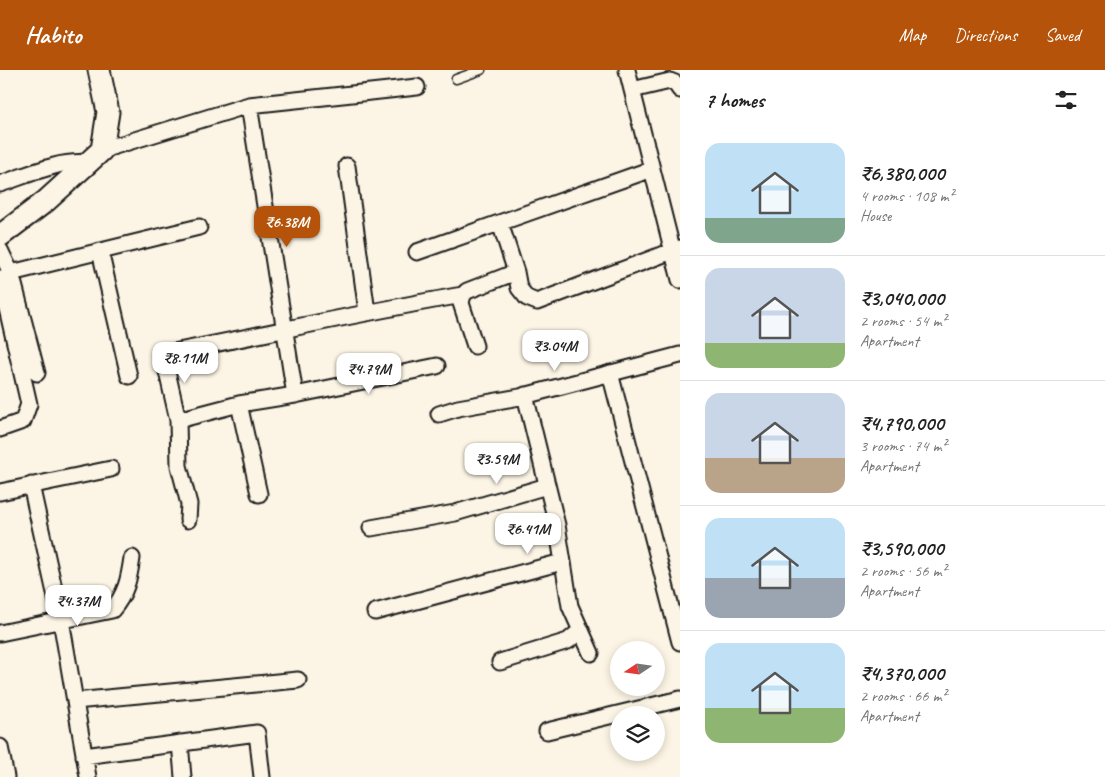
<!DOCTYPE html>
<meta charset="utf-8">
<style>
body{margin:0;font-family:Caveat,sans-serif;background:#f6f6f6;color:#222;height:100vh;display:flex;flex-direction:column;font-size:19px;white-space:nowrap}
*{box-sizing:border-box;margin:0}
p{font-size:16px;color:#767676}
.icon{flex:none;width:28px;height:28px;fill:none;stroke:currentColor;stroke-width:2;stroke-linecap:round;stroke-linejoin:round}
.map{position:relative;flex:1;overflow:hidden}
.drawer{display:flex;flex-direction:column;background:#fff;width:425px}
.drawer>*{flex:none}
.needle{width:32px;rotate:257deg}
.tools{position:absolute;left:610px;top:571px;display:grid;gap:10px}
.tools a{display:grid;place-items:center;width:55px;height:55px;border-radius:50%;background:#fff;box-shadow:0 2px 8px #0003;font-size:25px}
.price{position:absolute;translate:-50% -42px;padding:0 11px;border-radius:10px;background:#fff;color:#222;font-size:16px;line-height:32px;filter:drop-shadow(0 1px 2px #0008)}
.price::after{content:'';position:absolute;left:50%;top:30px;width:15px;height:11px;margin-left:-8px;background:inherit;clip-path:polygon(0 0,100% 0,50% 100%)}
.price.on{background:#b45309;color:#fff}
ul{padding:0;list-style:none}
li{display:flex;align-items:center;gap:15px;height:125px;padding:0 25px}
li+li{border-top:1px solid #e0e0e0}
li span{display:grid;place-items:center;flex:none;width:140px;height:100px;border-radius:15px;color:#555}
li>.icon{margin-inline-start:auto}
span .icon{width:60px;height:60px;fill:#fffc;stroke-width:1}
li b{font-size:21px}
h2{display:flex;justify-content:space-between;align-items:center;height:60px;padding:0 25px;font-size:21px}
header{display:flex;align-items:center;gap:30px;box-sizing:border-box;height:70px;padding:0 25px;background:#b45309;color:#fff}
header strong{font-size:24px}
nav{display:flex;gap:28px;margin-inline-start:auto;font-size:18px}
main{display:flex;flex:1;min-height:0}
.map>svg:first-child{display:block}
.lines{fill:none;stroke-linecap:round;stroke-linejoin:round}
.service-casing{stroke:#1c1c1c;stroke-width:11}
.minor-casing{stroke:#1c1c1c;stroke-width:19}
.secondary-casing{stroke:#1c1c1c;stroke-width:25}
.service{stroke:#fcf5e5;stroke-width:8}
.minor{stroke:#fcf5e5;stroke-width:15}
.secondary{stroke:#fcf5e5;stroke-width:21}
</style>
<header>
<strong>Habito</strong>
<nav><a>Map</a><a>Directions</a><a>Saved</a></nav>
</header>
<main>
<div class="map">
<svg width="680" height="707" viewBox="0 0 680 707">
<rect width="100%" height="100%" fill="#fcf5e5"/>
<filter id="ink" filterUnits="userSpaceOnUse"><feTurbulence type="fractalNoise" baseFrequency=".02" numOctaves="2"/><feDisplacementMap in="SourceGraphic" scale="10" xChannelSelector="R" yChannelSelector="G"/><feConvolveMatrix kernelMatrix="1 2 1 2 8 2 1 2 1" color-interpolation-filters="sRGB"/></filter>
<g filter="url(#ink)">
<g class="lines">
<g class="service-casing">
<path id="service" d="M456,9L481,0"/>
</g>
<g class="minor-casing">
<path id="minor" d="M627,0L680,210
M632,20L670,11L675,13L680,20
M249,35L295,325
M102,80L249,35L417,17
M347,96L367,242
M0,114C28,105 58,90 87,93
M500,153L516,202L519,218L527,228L537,232L680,178
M0,180L11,203L37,303
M100,181L129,306
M417,182L652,99
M11,203L199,157
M0,208L29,334L23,351L0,359
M475,276L461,233L463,225L467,221L516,202
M610,303L680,572
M525,325L557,455L570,536L591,583
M239,334L259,424
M439,344L458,338L520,327L680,285
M178,350L163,284C263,265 362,242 463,225
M31,415L61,550L88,707
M0,422L111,399
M188,450L189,434L179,396L178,350L239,334L295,325L437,296
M371,458L455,443L547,416
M375,542L562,492
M0,563L112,540C126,524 129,509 132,488
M500,592L568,571L581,560
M75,631L298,610
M547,661L680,629
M180,673L183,707
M0,677L6,707
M84,686L257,663L262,707"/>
</g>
<g class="secondary-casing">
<path id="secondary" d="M0,166L46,131L102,80L108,42L99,0"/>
</g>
<use href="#service" class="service"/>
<use href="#minor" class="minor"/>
<use href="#secondary" class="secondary"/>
</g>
</g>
</svg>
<div class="tools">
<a><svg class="needle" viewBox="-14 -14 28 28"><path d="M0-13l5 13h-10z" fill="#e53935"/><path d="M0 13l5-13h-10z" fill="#767676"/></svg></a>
<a><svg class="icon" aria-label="layers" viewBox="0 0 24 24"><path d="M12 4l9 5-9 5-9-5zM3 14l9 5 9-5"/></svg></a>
</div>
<b class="price on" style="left:287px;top:178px">₹6.38M</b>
<b class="price" style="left:555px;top:302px">₹3.04M</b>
<b class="price" style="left:185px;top:314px">₹8.11M</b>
<b class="price" style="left:369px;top:325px">₹4.79M</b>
<b class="price" style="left:497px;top:415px">₹3.59M</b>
<b class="price" style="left:528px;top:485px">₹6.41M</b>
<b class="price" style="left:78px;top:557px">₹4.37M</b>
</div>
<section class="drawer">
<h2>7 homes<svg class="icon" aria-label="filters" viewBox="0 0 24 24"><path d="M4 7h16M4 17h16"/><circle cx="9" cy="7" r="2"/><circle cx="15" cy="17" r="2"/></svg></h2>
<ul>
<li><span style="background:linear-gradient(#bfe0f5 75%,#7fa58c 0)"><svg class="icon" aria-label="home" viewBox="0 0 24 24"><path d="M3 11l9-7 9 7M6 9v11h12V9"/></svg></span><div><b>₹6,380,000</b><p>4 rooms · 108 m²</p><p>House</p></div></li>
<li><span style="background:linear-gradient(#c9d6e8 75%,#8fb573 0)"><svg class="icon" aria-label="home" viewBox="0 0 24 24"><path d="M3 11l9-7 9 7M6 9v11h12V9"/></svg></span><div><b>₹3,040,000</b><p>2 rooms · 54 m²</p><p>Apartment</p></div></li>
<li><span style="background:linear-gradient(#c9d6e8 65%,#b9a48a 0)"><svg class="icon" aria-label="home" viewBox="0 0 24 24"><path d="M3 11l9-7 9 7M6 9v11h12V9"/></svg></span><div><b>₹4,790,000</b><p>3 rooms · 74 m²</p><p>Apartment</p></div></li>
<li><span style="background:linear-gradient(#bfe0f5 60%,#9aa5b1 0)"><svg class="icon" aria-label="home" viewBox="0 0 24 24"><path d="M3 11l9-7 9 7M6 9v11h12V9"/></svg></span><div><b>₹3,590,000</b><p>2 rooms · 56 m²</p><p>Apartment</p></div></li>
<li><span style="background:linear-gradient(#bfe0f5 65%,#8fb573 0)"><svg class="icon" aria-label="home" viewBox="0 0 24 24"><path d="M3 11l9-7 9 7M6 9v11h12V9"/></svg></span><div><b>₹4,370,000</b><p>2 rooms · 66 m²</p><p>Apartment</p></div></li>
</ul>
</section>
</main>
